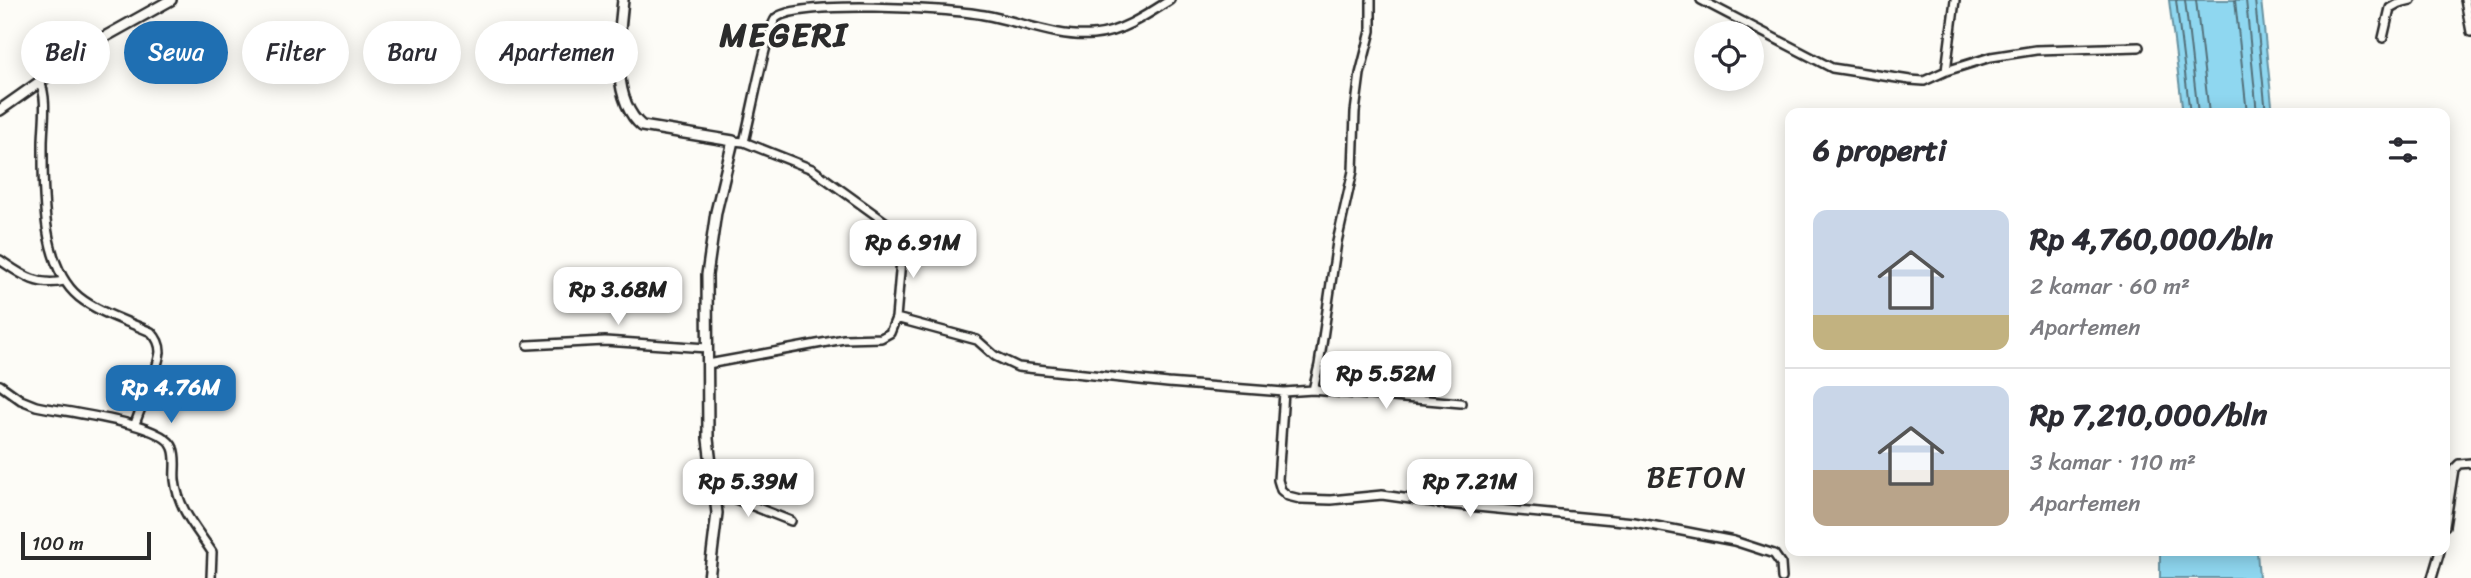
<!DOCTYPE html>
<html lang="id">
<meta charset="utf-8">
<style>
body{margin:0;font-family:Sriracha,sans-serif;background:#f2f2f3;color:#2b2b33;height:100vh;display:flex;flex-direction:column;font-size:26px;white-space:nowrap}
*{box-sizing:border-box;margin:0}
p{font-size:23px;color:#7c7c81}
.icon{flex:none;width:38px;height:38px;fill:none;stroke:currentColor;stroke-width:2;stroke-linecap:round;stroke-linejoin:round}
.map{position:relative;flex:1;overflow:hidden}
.panel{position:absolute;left:1785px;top:108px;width:665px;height:448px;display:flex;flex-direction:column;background:#fff;border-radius:14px;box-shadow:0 4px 18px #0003}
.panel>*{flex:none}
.guide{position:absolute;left:21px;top:21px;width:665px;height:63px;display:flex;gap:14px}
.controls{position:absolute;left:1694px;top:21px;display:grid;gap:14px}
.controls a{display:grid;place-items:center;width:70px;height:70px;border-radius:50%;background:#fff;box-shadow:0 4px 18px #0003;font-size:35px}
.scale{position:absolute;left:21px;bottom:18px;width:130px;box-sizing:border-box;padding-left:7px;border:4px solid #2b2b2b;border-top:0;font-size:19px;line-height:24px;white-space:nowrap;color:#2b2b2b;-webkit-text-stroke:5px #fdfcf7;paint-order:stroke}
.price{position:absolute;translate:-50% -60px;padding:0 16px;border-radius:14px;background:#fff;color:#222;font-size:23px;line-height:46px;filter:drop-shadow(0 2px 4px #0008)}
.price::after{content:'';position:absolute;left:50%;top:42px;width:21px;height:16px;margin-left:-10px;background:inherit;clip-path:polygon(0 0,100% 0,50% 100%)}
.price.on{background:#1f6fb2;color:#fff}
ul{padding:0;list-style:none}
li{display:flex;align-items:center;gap:21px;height:175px;padding:0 28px}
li+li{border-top:2px solid #e1e1e2}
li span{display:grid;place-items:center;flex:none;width:196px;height:140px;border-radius:14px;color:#555}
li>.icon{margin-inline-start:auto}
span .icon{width:84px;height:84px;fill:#fffc;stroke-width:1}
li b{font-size:30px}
h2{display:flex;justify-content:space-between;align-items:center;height:84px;padding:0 28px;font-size:30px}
.pill{padding:0 24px;border-radius:32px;background:#fff;box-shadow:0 4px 18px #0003;font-size:24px;line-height:63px}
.pill.on{background:#1f6fb2;color:#fff}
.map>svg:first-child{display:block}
.water{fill:#8fd7f0;stroke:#6792a1;stroke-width:2}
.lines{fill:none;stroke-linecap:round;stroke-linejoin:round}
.shore{stroke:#53707a;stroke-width:2}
.minor-casing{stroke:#2b2b2b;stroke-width:12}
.tertiary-casing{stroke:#2b2b2b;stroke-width:14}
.minor{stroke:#fdfcf7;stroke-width:7}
.tertiary{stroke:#fdfcf7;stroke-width:9}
.labels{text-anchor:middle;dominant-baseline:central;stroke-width:5;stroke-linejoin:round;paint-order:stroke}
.quarter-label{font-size:30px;letter-spacing:2px;fill:#2b2b2b;stroke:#fdfcf7}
.district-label{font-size:33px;font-weight:bold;letter-spacing:2px;fill:#2b2b2b;stroke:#fdfcf7}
</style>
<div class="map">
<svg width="2471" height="578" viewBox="0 0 2471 578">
<rect width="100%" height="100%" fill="#fdfcf7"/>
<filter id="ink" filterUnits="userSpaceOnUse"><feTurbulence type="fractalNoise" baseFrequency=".0143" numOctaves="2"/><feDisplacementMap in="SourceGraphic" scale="14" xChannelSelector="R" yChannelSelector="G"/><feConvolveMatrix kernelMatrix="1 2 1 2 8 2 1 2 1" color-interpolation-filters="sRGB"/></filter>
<g filter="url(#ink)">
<path class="water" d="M2169,0H2261L2273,114H2183Z
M2160,551H2257L2259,578H2160Z"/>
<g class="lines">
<path class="shore" d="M2176,0L2190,114
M2185,0L2198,114
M2196,0L2209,114
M2235,0L2247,114
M2246,0L2257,114
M2255,0L2266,114"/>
<g class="minor-casing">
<path id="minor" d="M1701,0L1832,68L1910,80L1924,81L1946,71L1991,57L2036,50L2139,47
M2465,0L2471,32
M2383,38L2390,8L2399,3L2411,0
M1946,71L1955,0
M40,81C48,101 43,123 43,144C43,189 41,266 79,297C99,313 127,321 151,332C157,338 160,344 160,352C157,374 142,403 135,424
M744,142C752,109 758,75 767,43C770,35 771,24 776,18C797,0 947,8 984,15C1019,21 1057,38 1093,35C1120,33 1148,14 1170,0
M0,260C22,275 37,287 64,281
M896,318L977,340L995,356L1018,367L1168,383L1284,392L1313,390L1319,365L1337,242L1353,171L1355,112L1360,74L1371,31V0
M528,345L605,341L707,348
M708,364L844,339L881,338L890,333L896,318L902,248L901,239L895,229L812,169L744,142L733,141
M0,385L21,400L36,406C63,412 164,422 173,448C177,458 174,470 175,480C178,509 197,529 212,552L211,578
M1313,390L1461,403
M1284,392L1278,480L1281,490L1288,496L1300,499L1331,500L1382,495L1446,504L1634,522L1672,529L1734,541L1774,554L1781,564L1782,578
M715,491L791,521
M2445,526L2454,469L2459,464L2471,463
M2432,578L2440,551"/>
</g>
<g class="tertiary-casing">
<path id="tertiary" d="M623,0C619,38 610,99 642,126L733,141L716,212L707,275L708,439L717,513L709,578
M0,110L99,40L171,0"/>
</g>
<use href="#minor" class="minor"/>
<use href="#tertiary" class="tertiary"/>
</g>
</g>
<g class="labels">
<g class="quarter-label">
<text x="1697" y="477">BETON</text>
</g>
<g class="district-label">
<text x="784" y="35">MEGERI</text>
</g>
</g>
</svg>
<div class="controls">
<a><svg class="icon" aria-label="locate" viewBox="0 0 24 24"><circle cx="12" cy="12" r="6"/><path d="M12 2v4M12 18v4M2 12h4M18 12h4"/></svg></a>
</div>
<div class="scale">100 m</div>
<b class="price" style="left:913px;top:280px">Rp 6.91M</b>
<b class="price" style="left:618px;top:327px">Rp 3.68M</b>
<b class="price" style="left:1386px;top:411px">Rp 5.52M</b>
<b class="price on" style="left:171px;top:425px">Rp 4.76M</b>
<b class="price" style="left:748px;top:519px">Rp 5.39M</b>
<b class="price" style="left:1470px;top:519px">Rp 7.21M</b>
<div class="guide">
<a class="pill">Beli</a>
<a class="pill on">Sewa</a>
<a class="pill">Filter</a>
<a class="pill">Baru</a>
<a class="pill">Apartemen</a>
</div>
<section class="panel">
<h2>6 properti<svg class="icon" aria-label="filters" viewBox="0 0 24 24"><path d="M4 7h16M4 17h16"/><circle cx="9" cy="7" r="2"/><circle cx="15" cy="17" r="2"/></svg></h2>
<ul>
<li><span style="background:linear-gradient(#c9d6e8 75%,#c2b280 0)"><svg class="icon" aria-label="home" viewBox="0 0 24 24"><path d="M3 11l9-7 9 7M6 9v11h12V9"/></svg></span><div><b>Rp 4,760,000/bln</b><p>2 kamar · 60 m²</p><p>Apartemen</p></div></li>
<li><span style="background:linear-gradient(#c9d6e8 60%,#b9a48a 0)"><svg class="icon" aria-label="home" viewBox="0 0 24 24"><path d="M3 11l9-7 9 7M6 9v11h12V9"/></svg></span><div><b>Rp 7,210,000/bln</b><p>3 kamar · 110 m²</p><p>Apartemen</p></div></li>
</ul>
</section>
</div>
